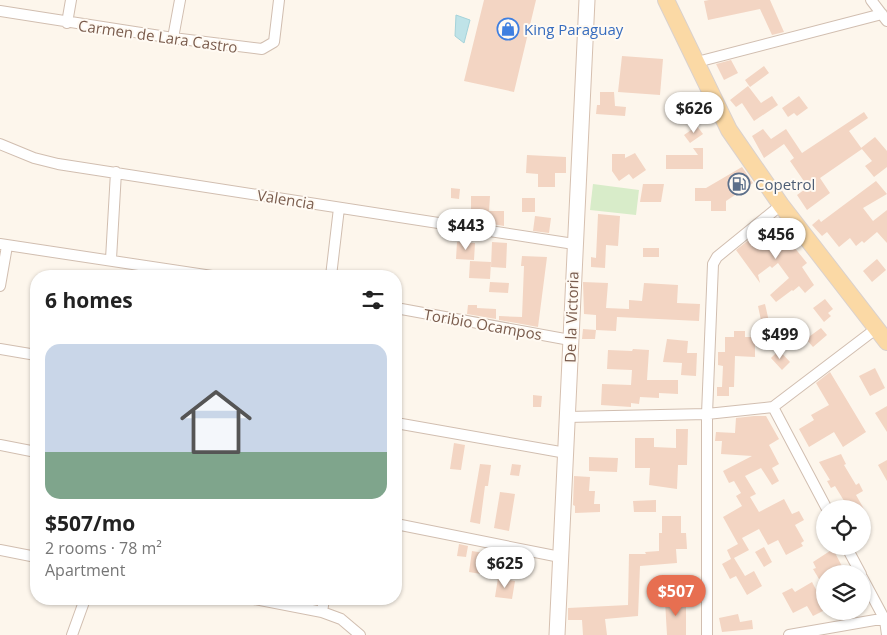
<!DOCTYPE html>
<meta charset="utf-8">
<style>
body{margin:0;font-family:"Open Sans",sans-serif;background:#f6f6f6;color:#222;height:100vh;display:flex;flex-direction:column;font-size:19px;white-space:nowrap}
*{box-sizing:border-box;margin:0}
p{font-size:16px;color:#767676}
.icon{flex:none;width:28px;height:28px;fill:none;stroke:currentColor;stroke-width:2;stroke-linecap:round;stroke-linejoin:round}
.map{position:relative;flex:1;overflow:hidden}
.details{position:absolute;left:30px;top:270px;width:372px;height:335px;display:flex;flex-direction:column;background:#fff;border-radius:20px;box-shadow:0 1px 4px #0004}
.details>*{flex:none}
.buttons{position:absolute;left:816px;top:500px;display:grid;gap:10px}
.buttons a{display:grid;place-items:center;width:55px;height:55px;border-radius:50%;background:#fff;box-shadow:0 1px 4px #0004;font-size:25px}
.price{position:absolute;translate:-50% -42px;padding:0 11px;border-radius:18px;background:#fff;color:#222;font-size:16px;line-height:32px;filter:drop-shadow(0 1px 2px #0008)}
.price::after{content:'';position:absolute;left:50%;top:30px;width:15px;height:11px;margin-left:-8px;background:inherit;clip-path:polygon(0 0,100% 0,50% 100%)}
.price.current{background:#e76f51;color:#fff}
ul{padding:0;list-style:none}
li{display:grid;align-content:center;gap:10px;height:265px;padding:0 15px}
li span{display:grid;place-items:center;height:155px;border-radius:15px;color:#555}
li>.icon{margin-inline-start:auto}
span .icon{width:90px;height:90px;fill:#fffc;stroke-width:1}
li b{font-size:21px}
h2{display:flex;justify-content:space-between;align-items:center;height:60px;padding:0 15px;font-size:21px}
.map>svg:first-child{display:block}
.green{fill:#d8ecc9}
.water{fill:#bfe3e8;stroke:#a5d3da}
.building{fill:#f3d5c3}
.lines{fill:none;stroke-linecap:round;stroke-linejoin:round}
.minor-casing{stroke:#d1beb0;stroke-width:12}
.secondary-casing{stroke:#d6c0b0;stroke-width:17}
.primary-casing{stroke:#dad1cd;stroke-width:18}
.minor{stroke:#fff;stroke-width:10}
.secondary{stroke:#fff;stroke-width:15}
.primary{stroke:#fbd9a5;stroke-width:16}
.labels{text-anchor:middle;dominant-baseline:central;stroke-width:4;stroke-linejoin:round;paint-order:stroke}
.shop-label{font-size:15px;fill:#366cbe;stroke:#fffaf3;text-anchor:start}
.street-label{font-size:15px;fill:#7a5c4d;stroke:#fffaf3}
.service-label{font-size:15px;fill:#4e5e75;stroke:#fffaf3;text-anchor:start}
</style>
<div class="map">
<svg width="887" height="635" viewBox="0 0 887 635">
<rect width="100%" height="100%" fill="#fdf6ec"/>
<path class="green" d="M593,184L639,190L636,215L590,210Z"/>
<path class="water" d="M456,15L470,20L464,43L455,36Z"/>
<path class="building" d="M484,0H536L514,92L464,81Z
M709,0H770L784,32L772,35L760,9L708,20L704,1Z
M622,56L663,59L660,95L618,92Z
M731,60L738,73L724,80L716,64Z
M764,66L769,73L750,87L745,80Z
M748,86L761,103L772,96L778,105L754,121L742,103L736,107L730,100Z
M600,92H614L615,106L626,107L625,116L596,114L597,105H600Z
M799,96L808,108L797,116L794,113L788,117L782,108Z
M864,112L868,118L849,131L862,149L820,178L830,193L807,210L797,195L808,187L790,161L794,158L784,144L764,158L752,136L763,129L771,139L786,129L802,153Z
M697,126L703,134L690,143L684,135Z
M875,137L887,151V167L874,177L865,166L872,161L861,148Z
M693,148H703V169H666V155H698Z
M635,153L646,170L633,179L629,174L619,181L612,171V154H625V158Z
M527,155L566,157V173H555V187H538V174L526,173Z
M742,167L753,183L726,201V211H711V201H695V188H706Z
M876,181L887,194L863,208L873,221L887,210V243L877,232L864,243L862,241L856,246L850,238L839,247L827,232L822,236L812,225L819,219L821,222Z
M643,184H664L661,202H640Z
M451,188L460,189L459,199L451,198Z
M471,196H490L489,211H504V226L480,222V217H471Z
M522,198H535V212H522Z
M598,214L620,216L618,246L606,245L605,268L591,267V257L596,258Z
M535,216L551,218L549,233L533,231Z
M770,223L782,238L785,236L807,263L802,267L814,285L805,293L799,286L793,291L792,290L776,302L770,295L789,278L778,263L772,268L770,266L758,275L760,283L736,250Z
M457,242L475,243L474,260L456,259Z
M492,242L507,243L506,268L491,267Z
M643,248H659V257H643Z
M522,256L547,257L538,327L499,320V316L522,317L524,266H521Z
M877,259L886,270L872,282L863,271Z
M470,261L491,262L490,279L469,278Z
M490,282L509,283L508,293L489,292Z
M583,282L608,283L606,308L629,309V300L642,301L644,283L678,285L677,303L700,304L699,321L617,317L616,331L596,330V315L584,314Z
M825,299L833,309L828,313L831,316L824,322L813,308Z
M765,304L770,326V347H767L766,342H759V330H763L758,306Z
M468,305H477V308L496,309V319L467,314Z
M821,328L827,335L813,347L806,339Z
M583,329L596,330L595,339H582Z
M734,331H745V337H755V357L735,356L734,387H729V396H717V387H722L723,366L718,365V352H725V337H734Z
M667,339L688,341L687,353H697L696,376L681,375L682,363L663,362Z
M633,349L649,350L647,380H678V394L659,393V398L640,397L639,404L631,403V407L601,405L602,384L631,385L632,370L607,369L608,350L632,351Z
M779,350L790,362L782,370L771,358Z
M875,368L885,388L870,396L859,376Z
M830,372L866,432L843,447L834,432L809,447L799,429L814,420L811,415L829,405L816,383Z
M533,395L542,396L541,407H533Z
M887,406V432L875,413Z
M754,416H766L779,439L769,445L779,464L772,468L779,481L772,485L761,468L745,476L756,494L750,497L759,512L784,499L792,514L799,511L804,520L795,525L804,541L801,543L803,546L786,555L778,540L768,545L759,529L742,538L749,550L734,558L745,576L754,571L762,586L747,595L736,576L730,579L722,564L731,559L727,550L738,544L723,517L742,506L736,496L741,493L734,481L729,483L723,471L752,456L721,454L722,441H715L716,432L735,433L736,418Z
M676,429H688L687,465H678L677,489L649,485L650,468H635V438H654V447L676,448Z
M454,443L465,445L461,470L450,469Z
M841,454L846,464L844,465L856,485L859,483L863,491L856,495L864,509H849L835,486L831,488L827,481L830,480L819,462Z
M589,457L618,458L617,472L589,471Z
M887,460V481L878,465Z
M480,464L491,465L488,486H485L480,524L470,522Z
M512,464L521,465L519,476L510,475Z
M574,476L590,477L589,491H595L594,504H600V512L575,513V506L573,505Z
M500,492L515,494L509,531L494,528Z
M656,500V512H634L633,501Z
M662,516H681V533H686L687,549H676L677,563L640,566L638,616L605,619L607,635H583L582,620H568V608L628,605L629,554H646L645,552L659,551V533H662Z
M459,544L468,546L466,557L457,556Z
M764,547L772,562L764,567L755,552Z
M833,549L846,574H825L819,579L813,569L816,568L813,562Z
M472,551L484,553L481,574L469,572Z
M498,578L515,581L512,599L495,597Z
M812,582L822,601L825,599V610L813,616L807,606L793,613L782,593L792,588L795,592Z
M686,600V635H667L665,601Z
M738,614L740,622L752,620L753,629L722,632L719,618Z"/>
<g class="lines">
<g class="minor-casing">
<path id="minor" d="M871,0L887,21
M0,11L173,38L262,49L274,42L279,0
M67,23L71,0
M173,38L180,0
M697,62L882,14
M0,144L34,158L58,164L574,244
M0,244L212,276
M111,259L116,172
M331,276L339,208
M0,286L7,246
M396,308L570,340
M0,349L36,355
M773,407L827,509
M567,417L707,414L773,407L877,328
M396,423L566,453
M0,445L36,452
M396,524L560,557
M846,546L861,574
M0,550L36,557
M862,577L885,620L887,635
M254,599L322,612L341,619L360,635
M322,612L324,599
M72,635L85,599
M707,635V414L713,264L717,257L781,205
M789,635L887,618"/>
</g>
<g class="secondary-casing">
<path id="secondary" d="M557,635L587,0"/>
</g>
<g class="primary-casing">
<path id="primary" d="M666,0L729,130L781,205L887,342"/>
</g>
<use href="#minor" class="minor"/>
<use href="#secondary" class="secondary"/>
<use href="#primary" class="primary"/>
</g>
<defs>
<g id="shop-ring" transform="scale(1.125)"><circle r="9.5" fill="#fffaf3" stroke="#3f7fe0" stroke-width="1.5"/><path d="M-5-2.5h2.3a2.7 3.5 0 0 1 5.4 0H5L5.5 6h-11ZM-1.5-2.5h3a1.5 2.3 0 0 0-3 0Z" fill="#3f7fe0"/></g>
<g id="fuel-ring" transform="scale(1.125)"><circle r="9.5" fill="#fffaf3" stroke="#5c6f8a" stroke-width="1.5"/><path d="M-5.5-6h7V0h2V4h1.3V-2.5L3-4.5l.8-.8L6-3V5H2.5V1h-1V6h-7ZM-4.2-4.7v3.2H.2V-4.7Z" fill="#5c6f8a"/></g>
</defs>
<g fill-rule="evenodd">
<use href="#shop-ring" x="508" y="29"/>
<use href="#fuel-ring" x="739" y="184"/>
</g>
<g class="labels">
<g class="shop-label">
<text x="524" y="29">King Paraguay</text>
</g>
<g class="street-label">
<text transform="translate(158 36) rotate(8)">Carmen de Lara Castro</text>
<text transform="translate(286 199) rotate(9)">Valencia</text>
<text transform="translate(571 317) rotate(-88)">De la Victoria</text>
<text transform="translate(483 324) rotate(10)">Toribio Ocampos</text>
</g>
<g class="service-label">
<text x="755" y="184">Copetrol</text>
</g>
</g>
</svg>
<div class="buttons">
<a><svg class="icon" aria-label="locate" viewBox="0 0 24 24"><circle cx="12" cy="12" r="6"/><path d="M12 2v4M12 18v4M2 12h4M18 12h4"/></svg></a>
<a><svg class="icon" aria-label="layers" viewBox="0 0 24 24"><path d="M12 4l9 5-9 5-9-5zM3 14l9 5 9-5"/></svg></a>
</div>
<b class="price" style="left:694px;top:134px">$626</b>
<b class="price" style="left:466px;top:251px">$443</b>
<b class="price" style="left:776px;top:260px">$456</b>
<b class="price" style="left:780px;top:360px">$499</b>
<b class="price" style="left:505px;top:589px">$625</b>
<b class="price current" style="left:676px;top:617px">$507</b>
<section class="details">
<h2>6 homes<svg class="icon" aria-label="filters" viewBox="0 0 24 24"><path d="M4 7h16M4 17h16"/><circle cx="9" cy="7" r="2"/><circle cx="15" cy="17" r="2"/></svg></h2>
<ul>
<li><span style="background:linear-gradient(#c9d6e8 70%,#7fa58c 0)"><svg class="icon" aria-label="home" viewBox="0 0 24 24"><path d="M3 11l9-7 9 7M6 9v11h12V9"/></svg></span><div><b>$507/mo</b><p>2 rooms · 78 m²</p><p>Apartment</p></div></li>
</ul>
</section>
</div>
